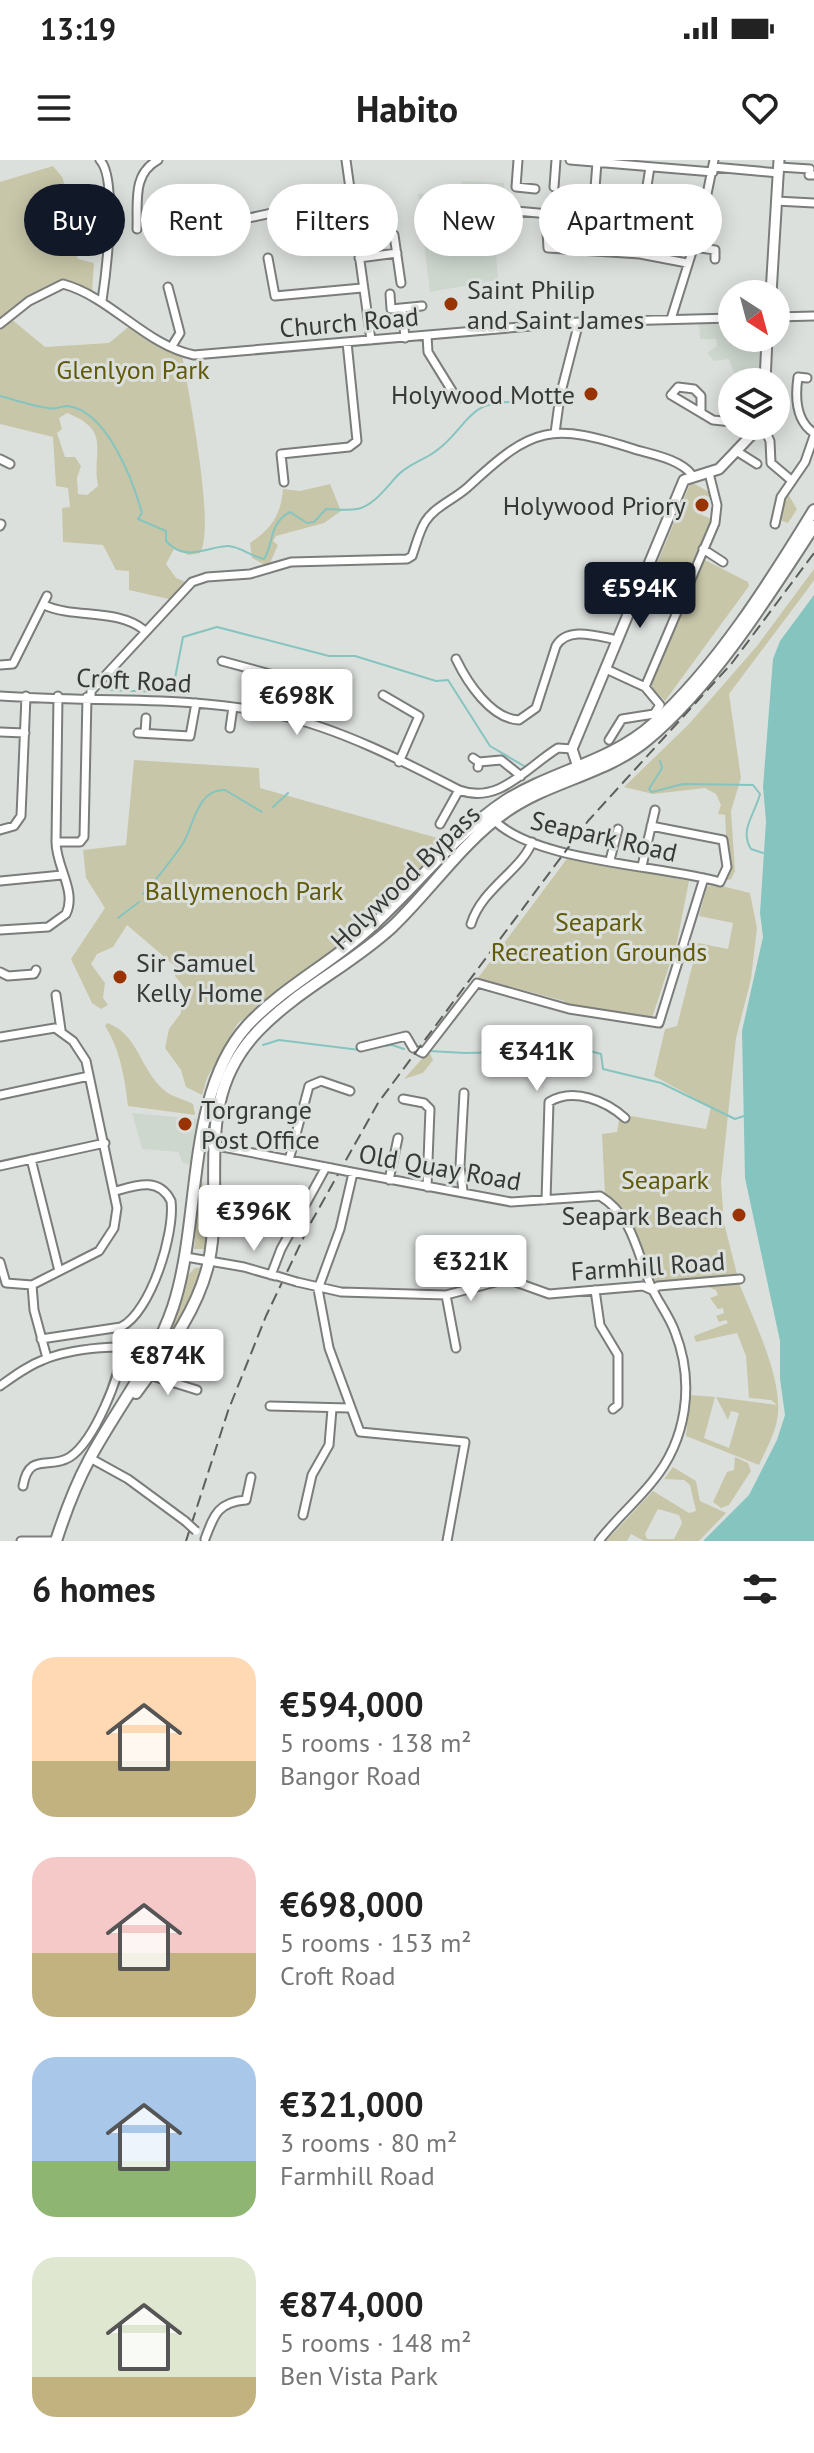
<!DOCTYPE html>
<meta charset="utf-8">
<style>
body{margin:0;font-family:"PT Sans",sans-serif;background:#f2f2f2;color:#222;height:100vh;display:flex;flex-direction:column;font-size:30px;white-space:nowrap}
*{box-sizing:border-box;margin:0}
p{font-size:26px;color:#767676}
.icon{flex:none;width:44px;height:44px;fill:none;stroke:currentColor;stroke-width:2;stroke-linecap:round;stroke-linejoin:round}
.map{position:relative;height:1381px;overflow:hidden}
.details{display:flex;flex-direction:column;background:#fff;flex:1}
.details>*{flex:none}
.guide{position:absolute;left:24px;top:24px;width:766px;height:72px;display:flex;gap:16px}
.needle{width:52px;rotate:144deg}
.buttons{position:absolute;left:718px;top:120px;display:grid;gap:16px}
.buttons a{display:grid;place-items:center;width:72px;height:72px;border-radius:50%;background:#fff;box-shadow:0 4px 20px #0003;font-size:40px}
.price{position:absolute;translate:-50% -68px;padding:0 18px;border-radius:8px;background:#fff;color:#222;font-size:26px;line-height:52px;filter:drop-shadow(0 2px 4px #0008)}
.price::after{content:'';position:absolute;left:50%;top:48px;width:24px;height:18px;margin-left:-12px;background:inherit;clip-path:polygon(0 0,100% 0,50% 100%)}
.price.current{background:#111827;color:#fff}
ul{padding:0;list-style:none}
li{display:flex;align-items:center;gap:24px;height:200px;padding:0 32px}
li span{display:grid;place-items:center;flex:none;width:224px;height:160px;border-radius:24px;color:#555}
li>.icon{margin-inline-start:auto}
span .icon{width:96px;height:96px;fill:#fffc;stroke-width:1}
li b{font-size:34px}
h2{display:flex;justify-content:space-between;align-items:center;height:96px;padding:0 32px;font-size:34px}
.chip{padding:0 28px;border-radius:36px;background:#fff;box-shadow:0 4px 20px #0003;font-size:28px;line-height:72px}
.chip.current{background:#111827;color:#fff}
.status{display:flex;justify-content:space-between;align-items:center;height:56px;padding:0 40px;background:#fff;direction:ltr}
.status svg{height:22px;fill:currentColor}
header{display:flex;justify-content:space-between;align-items:center;height:104px;padding:0 32px;background:#fff;font-size:36px;font-weight:600}
.map>svg:first-child{display:block}
.built{fill:#cdd7ce}
.green{fill:#c8c6a8;fill-rule:evenodd}
.water{fill:#86c4bf}
.lines{fill:none;stroke-linecap:round;stroke-linejoin:round}
.stream{stroke:#86c4bf;stroke-width:2}
.minor-casing{stroke:#7a7d7a;stroke-width:11}
.major-casing{stroke:#7a7d7a;stroke-width:13}
.highway-casing{stroke:#7a7d7a;stroke-width:14}
.minor{stroke:#fff;stroke-width:7}
.major{stroke:#fff;stroke-width:9}
.highway{stroke:#fff;stroke-width:10}
.rail{stroke:#5c5f5c;stroke-width:2;stroke-dasharray:12 6;stroke-linecap:butt}
.minor-bridge-casing{stroke:#7a7d7a;stroke-width:11;stroke-linecap:butt}
.minor-bridge{stroke:#fff;stroke-width:7}
.poi-dot{fill:#993402;stroke:#dce0dd;stroke-width:3}
.labels{text-anchor:middle;dominant-baseline:central;stroke-width:6;stroke-linejoin:round;paint-order:stroke}
.poi-label{font-size:26px;fill:#373937;stroke:#dce0dd;text-anchor:start}
.street-label{font-size:26px;fill:#373937;stroke:#dce0dd}
.park-label{font-size:26px;fill:#615a08;stroke:#dce0dd}
</style>
<div class="status"><b>13:19</b><svg viewBox="0 0 49 12"><path d="M0 12V9h3v3zM5 12V6h3v6zM10 12V3h3v9zM15 12V0h3v12zM26 1h20v11H26zM47 4h2v5h-2z"/></svg></div>
<header><svg class="icon" aria-label="menu" viewBox="0 0 24 24"><path d="M4 6h16M4 12h16M4 18h16"/></svg>Habito<svg class="icon" aria-label="heart" viewBox="0 0 24 24"><path d="M12 20l-8-8c-3-5 5-10 8-4 3-6 11-1 8 4z"/></svg></header>
<div class="map">
<svg width="814" height="1381" viewBox="0 0 814 1381">
<rect width="100%" height="100%" fill="#dce0dd"/>
<path class="built" d="M462,21L504,23L502,49L493,50L498,120L430,132L418,34L462,31Z
M699,164H732V178H760L759,210L734,213L729,199L714,201L707,193L717,186L716,179H700Z
M132,953L197,959L190,1004L183,1003L178,992L142,989Z"/>
<path class="green" d="M53,6L62,17L72,45L68,67L78,99L94,103L92,132L62,121L0,161V22Z
M10,158L45,187L109,183L132,164L182,194C188,231 216,366 200,393L189,395L174,389L166,404L176,418L188,423L173,440L129,430V411L116,410L103,385L63,382L62,348L70,347L68,328L56,326L53,277L0,264V167ZM67,253C113,271 91,291 98,326L87,335L78,334L77,318L81,306L75,297H65L57,273L62,269L59,258Z
M691,322L711,333L709,337L704,335L696,352L711,359L684,426L653,413Z
M330,324L341,351L324,363L276,376L273,381L278,385L270,403L265,405L252,398L250,383C271,369 281,355 283,329L300,331Z
M788,334L797,349L788,363L782,361V346Z
M703,399L748,422L749,426L665,541L650,526Z
M814,409V420L807,430L729,534L741,618L731,651L735,711L731,719L722,722L728,713L725,655L718,654L721,645L716,634L705,628L653,634L624,627L689,564L757,486Z
M134,600L259,608L260,628L448,681L353,777L238,863L207,918L202,935L186,927L181,910L165,888L169,869L181,853L180,846L188,832L175,816V806L127,765L113,787L97,794L91,804L105,823L103,838L108,845L101,849L92,843L71,799L105,748L86,718L83,690L126,685Z
M569,696L689,721L677,782L652,858L570,846L564,841L478,818Z
M714,724L750,733L757,768L751,819L736,878L721,1022L724,1063L737,1114L651,1122L639,1085L605,1036L602,974L617,972L619,960L631,956L706,969L711,947L654,916L665,869L677,866L698,783L728,789L733,763L699,756L707,727Z
M107,863C138,873 140,910 164,930C172,937 184,939 193,944L195,955L128,946C125,919 120,889 105,866Z
M429,891L433,900L423,913L404,919Z
M200,1014L210,1053L208,1089H194Z
M204,1107L195,1137L168,1180L166,1175L188,1115L195,1108Z
M739,1123C753,1159 781,1214 778,1253C777,1271 766,1289 759,1305L686,1276L690,1235L715,1237L704,1278L729,1288L739,1253L731,1251L728,1260L716,1237L777,1245L771,1240L749,1238L746,1196L737,1173L696,1182L694,1176L728,1163L726,1160L719,1162L716,1156L724,1153L723,1148L718,1149L710,1138L718,1135L716,1130L705,1126Z
M735,1297L748,1303L751,1311L729,1345L721,1348L713,1342L727,1312L734,1310Z
M673,1307L696,1321L700,1341L726,1353L699,1381H644L631,1374L627,1381H606L653,1331L689,1353L696,1351L690,1325L684,1320L664,1319ZM658,1349L679,1355L682,1363L674,1379H647L645,1374Z"/>
<path class="water" d="M814,435V1381H703L749,1335L777,1280L785,1255L780,1219V1181L745,1018L742,871L763,777L760,753L766,661L763,627L773,499L780,481Z"/>
<g class="lines">
<path class="stream" d="M0,236C16,240 32,246 48,248C55,250 61,246 67,246C107,250 133,321 142,353L138,359L166,371V381C185,402 203,388 227,386C238,385 252,397 264,399C274,384 268,364 290,352L307,363L314,362L326,349C336,349 348,351 357,349C374,346 388,325 399,314C411,303 424,300 436,291C468,268 466,240 514,242
M108,530L160,532L175,518L183,477L217,467L329,496H355L436,521L448,520L490,586L524,606
M660,601L662,608L649,629L652,632L683,624L753,625L760,634C755,654 739,670 751,689L763,693
M273,647L288,633
M143,734C156,720 170,702 182,685C194,667 196,629 225,630L262,652
M118,758L139,742
M263,885L279,880L360,890
M375,887L392,885L404,889
M429,891L465,893L586,890L601,894L603,909L661,923L735,959L744,956"/>
<g class="minor-casing">
<path id="minor" d="M100,0C118,19 106,114 102,141
M346,0L371,180
M518,0L516,27L535,29
M570,0L713,12
M713,7L779,13
M779,7L810,9L809,15H813
M554,27L556,0
M776,41L814,43
M602,44L644,45L650,7
M516,60V51L593,58
M178,61L226,63L327,41L352,40
M592,68L597,2
M137,69C138,42 132,14 158,0
M547,72L548,88L640,94L687,103
M394,75L401,123
M693,87L715,90V99
M268,98L275,136L362,128
M359,98L397,93
M168,127L180,173L172,186
M390,134L391,149L422,146
M402,148L405,178
M776,157L814,156
M671,159L701,63L714,0
M0,164L29,141L63,124C111,137 145,185 194,195L579,162L732,158
M427,176L428,192L457,239
M807,218L798,217C795,237 796,261 814,273
M701,252V236L694,229L678,227L671,235L713,260L732,262
M743,266L755,274
M763,266L770,281L771,303L791,320
M555,273L560,236L579,162
M738,292L757,304
M0,299L10,304
M284,322L281,294L349,287L357,281L347,182
M775,364L781,337L805,302L814,276
M0,366L1,364
M703,389L723,402
M44,445C75,459 117,448 144,470
M456,499C467,522 491,559 519,560L536,548L556,486C568,465 599,477 618,480
M222,501L292,520L295,560
M0,505L13,504L47,436
M606,509L645,527L660,545L654,554L622,559L609,580
M645,527L715,363L717,345L709,313
M383,535L419,556L399,602
M0,536C93,543 187,534 279,555C341,569 403,601 459,630C499,645 527,607 558,588L572,589
M58,536L56,682H80L84,677L87,537
M91,537V531L192,422L207,417L250,414L291,402L407,399L412,396C416,385 419,372 425,362C434,347 455,339 468,327C533,266 551,262 637,290C655,295 681,300 692,315
M230,568L233,547
M0,572L25,573
M138,573L190,576L196,543
M145,573L146,558
M473,598L479,602L478,607
M479,602L501,600L521,616
M492,658C531,702 662,705 720,722L727,707L723,680L651,666
M440,664L459,630
M0,670L14,666L21,656L26,536
M610,700L618,669
M642,706L655,650
M0,721L62,715
M471,764C482,728 522,710 532,682
M0,770L48,767L66,754C77,731 56,707 56,682
M0,812L8,816L34,814L36,810
M56,835L61,870
M0,877L55,868L73,881L86,901L117,1048L114,1068L99,1091L32,1125
M361,887L406,876L413,888
M419,891L423,893L477,823L569,849L659,863L704,718
M0,935L89,916
M403,939L424,943L430,949L427,1027
M212,985L331,1008
M31,999L59,1111
M289,1000L309,926L321,921L350,931
M0,1006L105,983
M346,1011L511,1042L600,1036C632,1055 637,1092 650,1124C657,1141 669,1155 675,1172C695,1223 687,1280 652,1322C636,1342 615,1360 599,1381
M353,1013L340,1069L318,1129L329,1188L360,1272L465,1282L447,1381
M389,1020L398,978
M463,1031L460,1006L464,933
M546,1040L549,942C574,927 606,941 625,958
M186,1097L244,1107L275,1116
M0,1102L6,1123L32,1125
M271,1115L281,1089L326,1007
M297,1122L341,1132L446,1135L507,1119L549,1134L643,1126L652,1130L658,1126L740,1119
M32,1125L34,1150L47,1198
M595,1130L600,1165L618,1195V1245L613,1249
M446,1135L456,1188
M41,1179L121,1167C151,1152 175,1073 171,1041C159,1017 137,1025 116,1031
M149,1215L197,1230
M0,1226C14,1216 27,1206 43,1200C69,1189 131,1181 155,1193
M270,1246L349,1248
M90,1298L128,1319L185,1361
M23,1326C29,1291 50,1310 70,1297C94,1281 121,1216 122,1188
M303,1355L312,1315L329,1285L332,1249
M205,1379C214,1355 218,1342 246,1340L251,1317
M21,1381H53"/>
</g>
<g class="major-casing">
<path id="major" d="M771,134L779,0
M765,222L767,178
M580,613L572,589L684,320L719,309L760,266"/>
</g>
<g class="highway-casing">
<path id="highway" d="M136,1233C165,1193 198,1151 209,1101C225,1019 192,940 258,871C297,830 351,805 392,767C431,730 462,682 507,651C550,621 606,614 647,580C712,526 768,437 814,366
M56,1381C65,1353 75,1326 89,1300C116,1249 154,1203 173,1147C202,1059 185,935 247,866C280,830 326,806 363,774C411,733 452,676 505,641C552,611 611,602 653,564C716,508 770,422 814,350"/>
</g>
<use href="#minor" class="minor"/>
<use href="#major" class="major"/>
<use href="#highway" class="highway"/>
<path class="rail" d="M186,1381L228,1251L266,1156L309,1066L378,943L588,661L732,503L814,393"/>
<g class="minor-bridge-casing">
<path id="minor-bridge" d="M331,1008L346,1011
M277,1116L297,1122
M185,1361L196,1371"/>
</g>
<use href="#minor-bridge" class="minor-bridge"/>
</g>
<g class="poi-dot">
<circle cx="451" cy="144" r="8"/>
<circle cx="591" cy="234" r="8"/>
<circle cx="702" cy="345" r="8"/>
<circle cx="120" cy="817" r="8"/>
<circle cx="185" cy="964" r="8"/>
<circle cx="739" cy="1055" r="8"/>
</g>
<g class="labels">
<g class="poi-label">
<text x="467" y="129">Saint Philip<tspan x="467" dy="30">and Saint James</tspan></text>
<text x="575" y="234" text-anchor="end">Holywood Motte</text>
<text x="686" y="345" text-anchor="end">Holywood Priory</text>
<text x="136" y="802">Sir Samuel<tspan x="136" dy="30">Kelly Home</tspan></text>
<text x="201" y="949">Torgrange<tspan x="201" dy="30">Post Office</tspan></text>
<text x="723" y="1055" text-anchor="end">Seapark Beach</text>
</g>
<g class="street-label">
<text transform="translate(349 162) rotate(-5)">Church Road</text>
<text transform="translate(134 520) rotate(3)">Croft Road</text>
<text transform="translate(604 676) rotate(13)">Seapark Road</text>
<text transform="translate(405 717) rotate(-44)">Holywood Bypass</text>
<text transform="translate(440 1007) rotate(10)">Old Quay Road</text>
<text transform="translate(648 1106) rotate(-4)">Farmhill Road</text>
</g>
<g class="park-label">
<text x="133" y="209">Glenlyon Park</text>
<text x="244" y="730">Ballymenoch Park</text>
<text x="599" y="761">Seapark<tspan x="599" dy="30">Recreation Grounds</tspan></text>
<text x="665" y="1019">Seapark</text>
</g>
</g>
</svg>
<div class="buttons">
<a><svg class="needle" viewBox="-14 -14 28 28"><path d="M0-13l5 13h-10z" fill="#e53935"/><path d="M0 13l5-13h-10z" fill="#767676"/></svg></a>
<a><svg class="icon" aria-label="layers" viewBox="0 0 24 24"><path d="M12 4l9 5-9 5-9-5zM3 14l9 5 9-5"/></svg></a>
</div>
<b class="price current" style="left:640px;top:470px">€594K</b>
<b class="price" style="left:297px;top:577px">€698K</b>
<b class="price" style="left:537px;top:933px">€341K</b>
<b class="price" style="left:254px;top:1093px">€396K</b>
<b class="price" style="left:471px;top:1143px">€321K</b>
<b class="price" style="left:168px;top:1237px">€874K</b>
<div class="guide">
<a class="chip current">Buy</a>
<a class="chip">Rent</a>
<a class="chip">Filters</a>
<a class="chip">New</a>
<a class="chip">Apartment</a>
</div>
</div>
<section class="details">
<h2>6 homes<svg class="icon" aria-label="filters" viewBox="0 0 24 24"><path d="M4 7h16M4 17h16"/><circle cx="9" cy="7" r="2"/><circle cx="15" cy="17" r="2"/></svg></h2>
<ul>
<li><span style="background:linear-gradient(#ffd9b3 65%,#c2b280 0)"><svg class="icon" aria-label="home" viewBox="0 0 24 24"><path d="M3 11l9-7 9 7M6 9v11h12V9"/></svg></span><div><b>€594,000</b><p>5 rooms · 138 m²</p><p>Bangor Road</p></div></li>
<li><span style="background:linear-gradient(#f6c9c9 60%,#c2b280 0)"><svg class="icon" aria-label="home" viewBox="0 0 24 24"><path d="M3 11l9-7 9 7M6 9v11h12V9"/></svg></span><div><b>€698,000</b><p>5 rooms · 153 m²</p><p>Croft Road</p></div></li>
<li><span style="background:linear-gradient(#a9c7e8 65%,#8fb573 0)"><svg class="icon" aria-label="home" viewBox="0 0 24 24"><path d="M3 11l9-7 9 7M6 9v11h12V9"/></svg></span><div><b>€321,000</b><p>3 rooms · 80 m²</p><p>Farmhill Road</p></div></li>
<li><span style="background:linear-gradient(#dfe7d0 75%,#c2b280 0)"><svg class="icon" aria-label="home" viewBox="0 0 24 24"><path d="M3 11l9-7 9 7M6 9v11h12V9"/></svg></span><div><b>€874,000</b><p>5 rooms · 148 m²</p><p>Ben Vista Park</p></div></li>
</ul>
</section>
